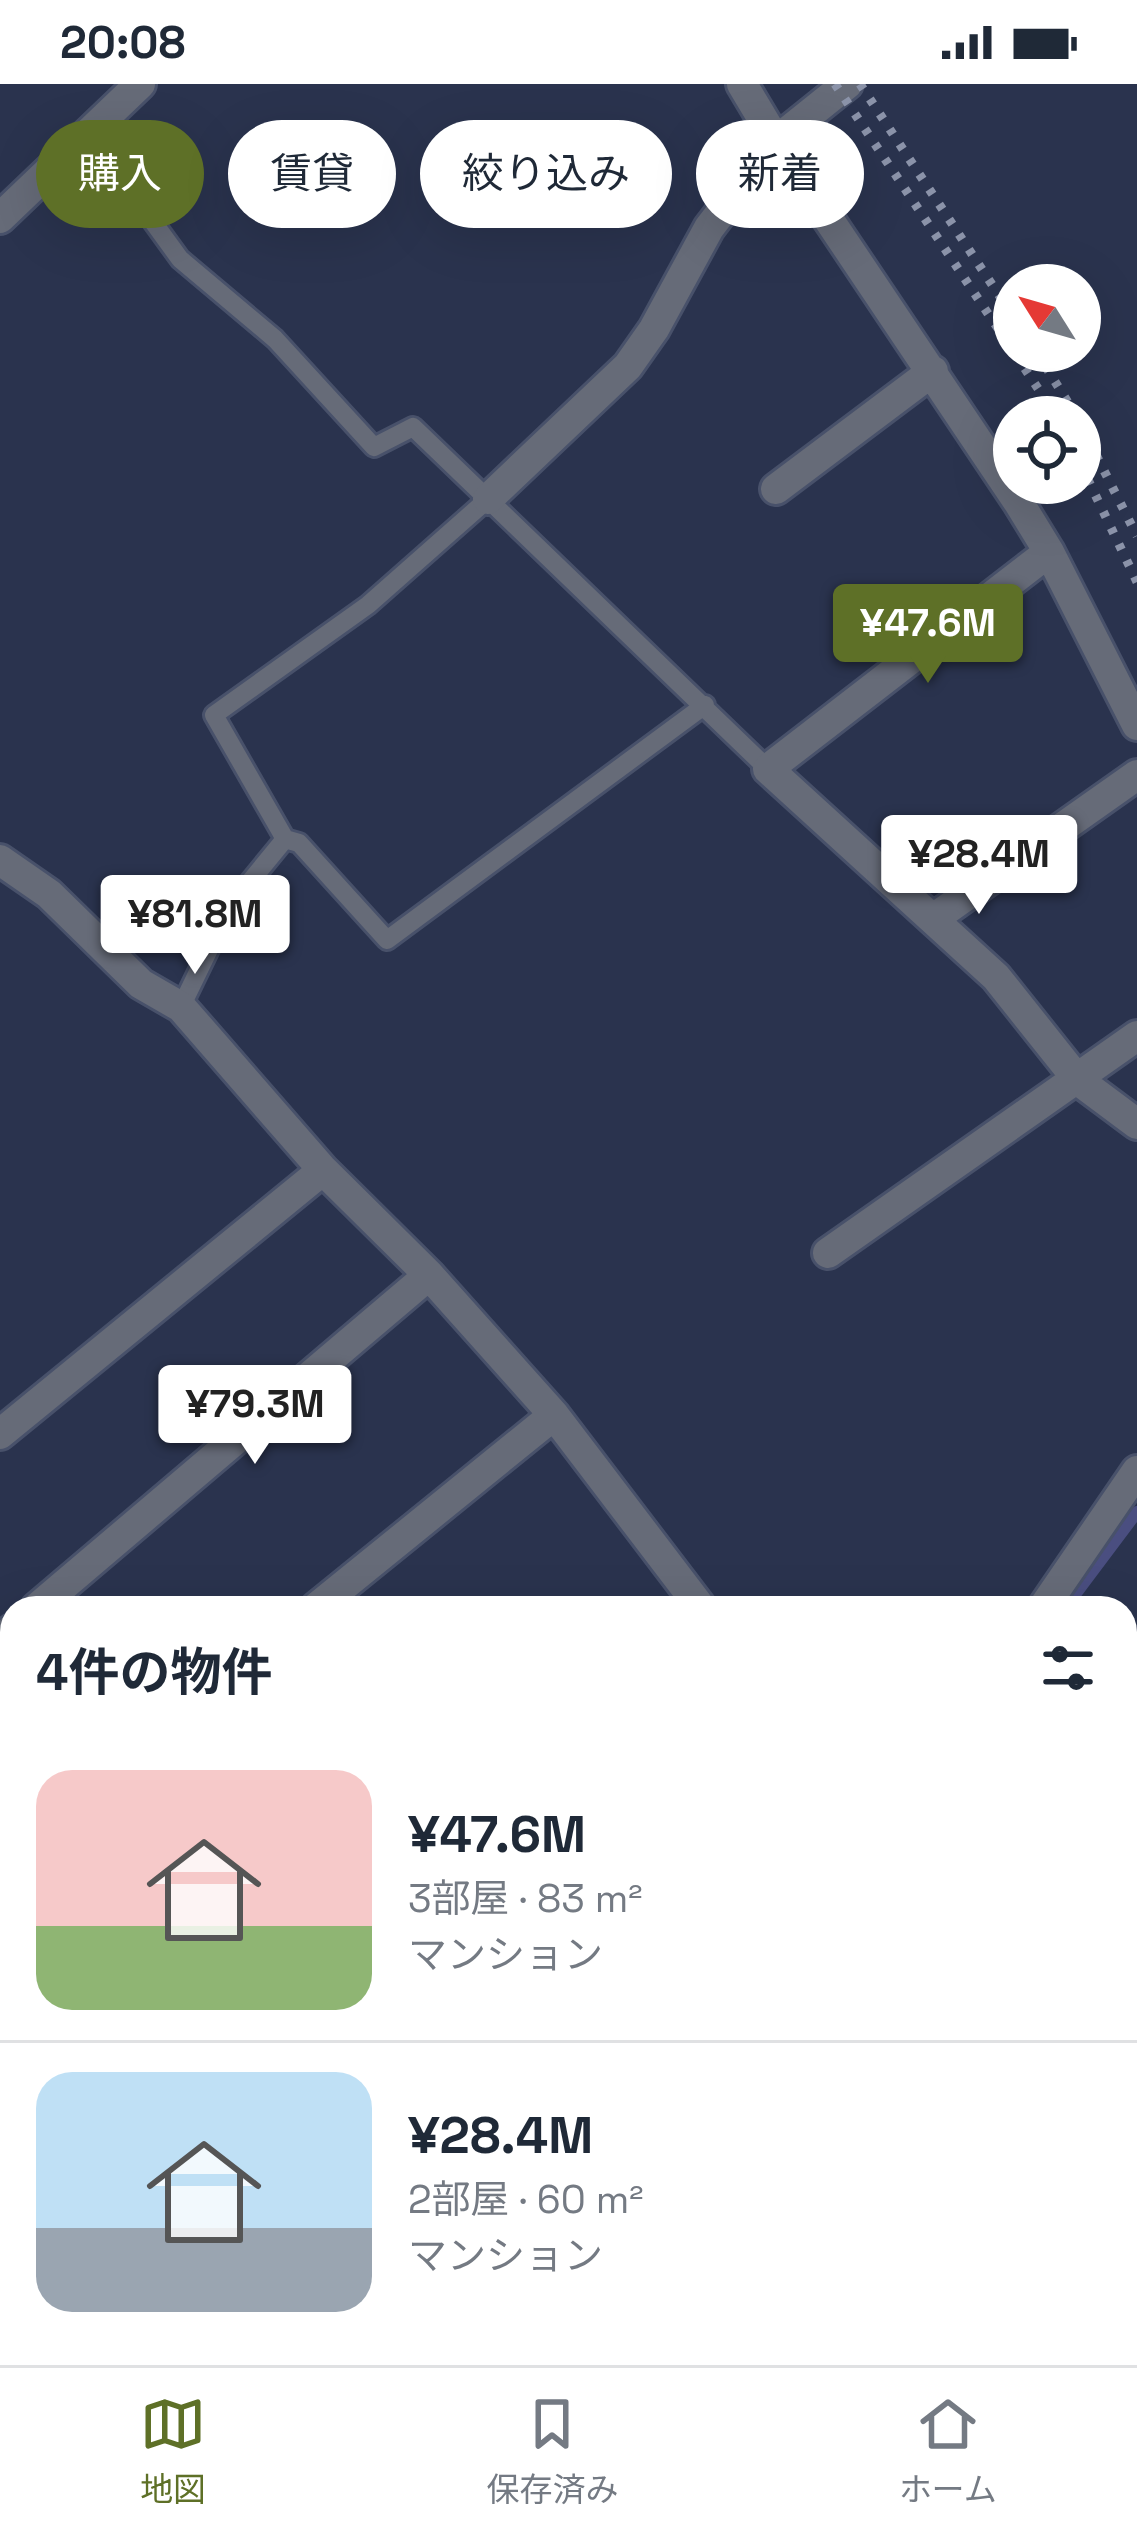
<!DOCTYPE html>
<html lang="ja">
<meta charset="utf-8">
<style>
body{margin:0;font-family:"Space Grotesk","Noto Sans JP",sans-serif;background:#f2f2f3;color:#1f2937;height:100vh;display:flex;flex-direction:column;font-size:45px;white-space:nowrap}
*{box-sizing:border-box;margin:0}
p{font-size:39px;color:#747a83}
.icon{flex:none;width:66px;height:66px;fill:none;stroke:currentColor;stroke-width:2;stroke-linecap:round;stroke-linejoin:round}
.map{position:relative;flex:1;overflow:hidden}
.side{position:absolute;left:0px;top:1512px;width:1137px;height:771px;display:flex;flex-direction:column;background:#fff;border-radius:36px 36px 0 0;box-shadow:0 12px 48px #0002}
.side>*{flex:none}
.banner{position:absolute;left:36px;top:36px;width:1065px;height:108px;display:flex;gap:24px}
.needle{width:78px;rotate:307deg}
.fabs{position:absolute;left:993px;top:180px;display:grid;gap:24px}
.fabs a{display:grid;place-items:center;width:108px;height:108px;border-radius:50%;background:#fff;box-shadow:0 12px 48px #0002;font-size:60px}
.price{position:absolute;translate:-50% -102px;padding:0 27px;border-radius:12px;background:#fff;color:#222;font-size:39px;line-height:78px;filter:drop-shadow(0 3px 6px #0008)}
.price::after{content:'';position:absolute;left:50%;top:72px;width:36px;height:27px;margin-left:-18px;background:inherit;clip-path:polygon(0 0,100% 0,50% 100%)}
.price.on{background:#5e7027;color:#fff}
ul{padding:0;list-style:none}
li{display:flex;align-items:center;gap:36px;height:300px;padding:0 36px}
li+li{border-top:3px solid #e0e1e3}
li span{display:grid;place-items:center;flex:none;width:336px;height:240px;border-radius:36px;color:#555}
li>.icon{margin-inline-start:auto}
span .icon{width:144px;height:144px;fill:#fffc;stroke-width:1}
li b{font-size:51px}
h2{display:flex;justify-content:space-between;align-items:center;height:144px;padding:0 36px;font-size:51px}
.chip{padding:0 42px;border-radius:54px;background:#fff;box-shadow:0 12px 48px #0002;font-size:42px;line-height:108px}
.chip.on{background:#5e7027;color:#fff}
.status{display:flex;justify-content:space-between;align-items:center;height:84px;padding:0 60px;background:#fff;direction:ltr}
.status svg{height:33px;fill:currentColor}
.dock{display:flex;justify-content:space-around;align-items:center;height:168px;border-top:3px solid #e0e1e3;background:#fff;font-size:33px;color:#747a83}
.dock a{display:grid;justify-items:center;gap:6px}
.dock .on{color:#5e7027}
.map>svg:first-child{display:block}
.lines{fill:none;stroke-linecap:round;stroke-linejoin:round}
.stream{stroke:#4a4e80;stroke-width:12}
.lane-casing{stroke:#48516a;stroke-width:24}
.street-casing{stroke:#48516a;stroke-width:36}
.path{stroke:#8c94a9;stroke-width:8;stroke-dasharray:6 6;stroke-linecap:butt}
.lane{stroke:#666b78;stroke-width:18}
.street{stroke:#666b78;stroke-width:30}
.rail{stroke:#8b93a9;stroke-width:9;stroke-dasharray:6 12;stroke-linecap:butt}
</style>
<div class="status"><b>20:08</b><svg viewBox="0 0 49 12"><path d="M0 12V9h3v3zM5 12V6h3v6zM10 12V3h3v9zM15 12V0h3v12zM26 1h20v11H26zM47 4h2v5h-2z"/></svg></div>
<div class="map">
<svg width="1137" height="2281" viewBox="0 0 1137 2281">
<rect width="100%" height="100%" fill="#2a334e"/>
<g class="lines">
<path class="stream" d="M1065,1524L1137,1428
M1125,2161L1137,2178"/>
<g class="lane-casing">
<path id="lane" d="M110,29L143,124L180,175L275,255L374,363L413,343L768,685
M488,415L368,521L214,631L285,755L299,759L387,856L705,621
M181,923L230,822L285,755"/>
</g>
<g class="street-casing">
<path id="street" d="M742,0L776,57L847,0
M0,134L140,0
M776,405L933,287
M488,415L628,282L654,245L709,144L776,57L1019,419L1049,468L1137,641
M1049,468L768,685L996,893L1078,996L1137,1040
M0,776L49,810L141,900L181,923L323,1086L429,1191L554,1331L701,1524
M933,835L1137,691
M828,1169L1137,952
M0,1350L323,1086
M37,1524L429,1191
M316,1524L554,1331
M1043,1524L1137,1387
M0,1556L12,1546
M1125,2190L1137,2206
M1125,2240L1137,2244
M349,2281L353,2271
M523,2281L527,2271
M672,2281L677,2271"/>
</g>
<path class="path" d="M0,1707L12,1713"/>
<use href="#lane" class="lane"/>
<use href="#street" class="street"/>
<path class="rail" d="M835,0L1057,333
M860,0L1014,234
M1036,267L1077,333
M1080,339L1137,452
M1080,379L1137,498"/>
</g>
</svg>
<div class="fabs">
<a><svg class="needle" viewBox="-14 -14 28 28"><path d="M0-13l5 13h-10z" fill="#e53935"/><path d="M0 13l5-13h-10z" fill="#747a83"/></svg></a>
<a><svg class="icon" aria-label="locate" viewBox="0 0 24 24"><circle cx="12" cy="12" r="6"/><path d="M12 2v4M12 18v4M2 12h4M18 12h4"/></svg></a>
</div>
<b class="price on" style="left:928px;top:602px">¥47.6M</b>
<b class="price" style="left:979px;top:833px">¥28.4M</b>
<b class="price" style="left:195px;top:893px">¥81.8M</b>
<b class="price" style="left:255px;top:1383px">¥79.3M</b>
<div class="banner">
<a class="chip on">購入</a>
<a class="chip">賃貸</a>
<a class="chip">絞り込み</a>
<a class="chip">新着</a>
</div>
<section class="side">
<h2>4件の物件<svg class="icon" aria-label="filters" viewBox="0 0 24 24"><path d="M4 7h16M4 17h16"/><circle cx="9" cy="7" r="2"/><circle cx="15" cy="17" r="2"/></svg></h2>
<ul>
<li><span style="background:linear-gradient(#f6c9c9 65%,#8fb573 0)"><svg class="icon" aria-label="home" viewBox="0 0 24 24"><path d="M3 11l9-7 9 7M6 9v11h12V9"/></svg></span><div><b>¥47.6M</b><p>3部屋 · 83 m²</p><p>マンション</p></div></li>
<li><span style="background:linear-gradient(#bfe0f5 65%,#9aa5b1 0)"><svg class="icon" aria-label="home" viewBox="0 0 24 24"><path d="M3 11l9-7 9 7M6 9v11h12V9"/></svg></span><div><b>¥28.4M</b><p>2部屋 · 60 m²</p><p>マンション</p></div></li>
</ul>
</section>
</div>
<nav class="dock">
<a class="on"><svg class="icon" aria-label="map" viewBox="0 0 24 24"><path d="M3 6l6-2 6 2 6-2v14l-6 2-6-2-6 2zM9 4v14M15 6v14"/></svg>地図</a>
<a><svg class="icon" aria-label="saved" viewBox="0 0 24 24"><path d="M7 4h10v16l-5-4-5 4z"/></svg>保存済み</a>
<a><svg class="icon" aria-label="home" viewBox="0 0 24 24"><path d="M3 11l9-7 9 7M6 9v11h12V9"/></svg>ホーム</a>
</nav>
